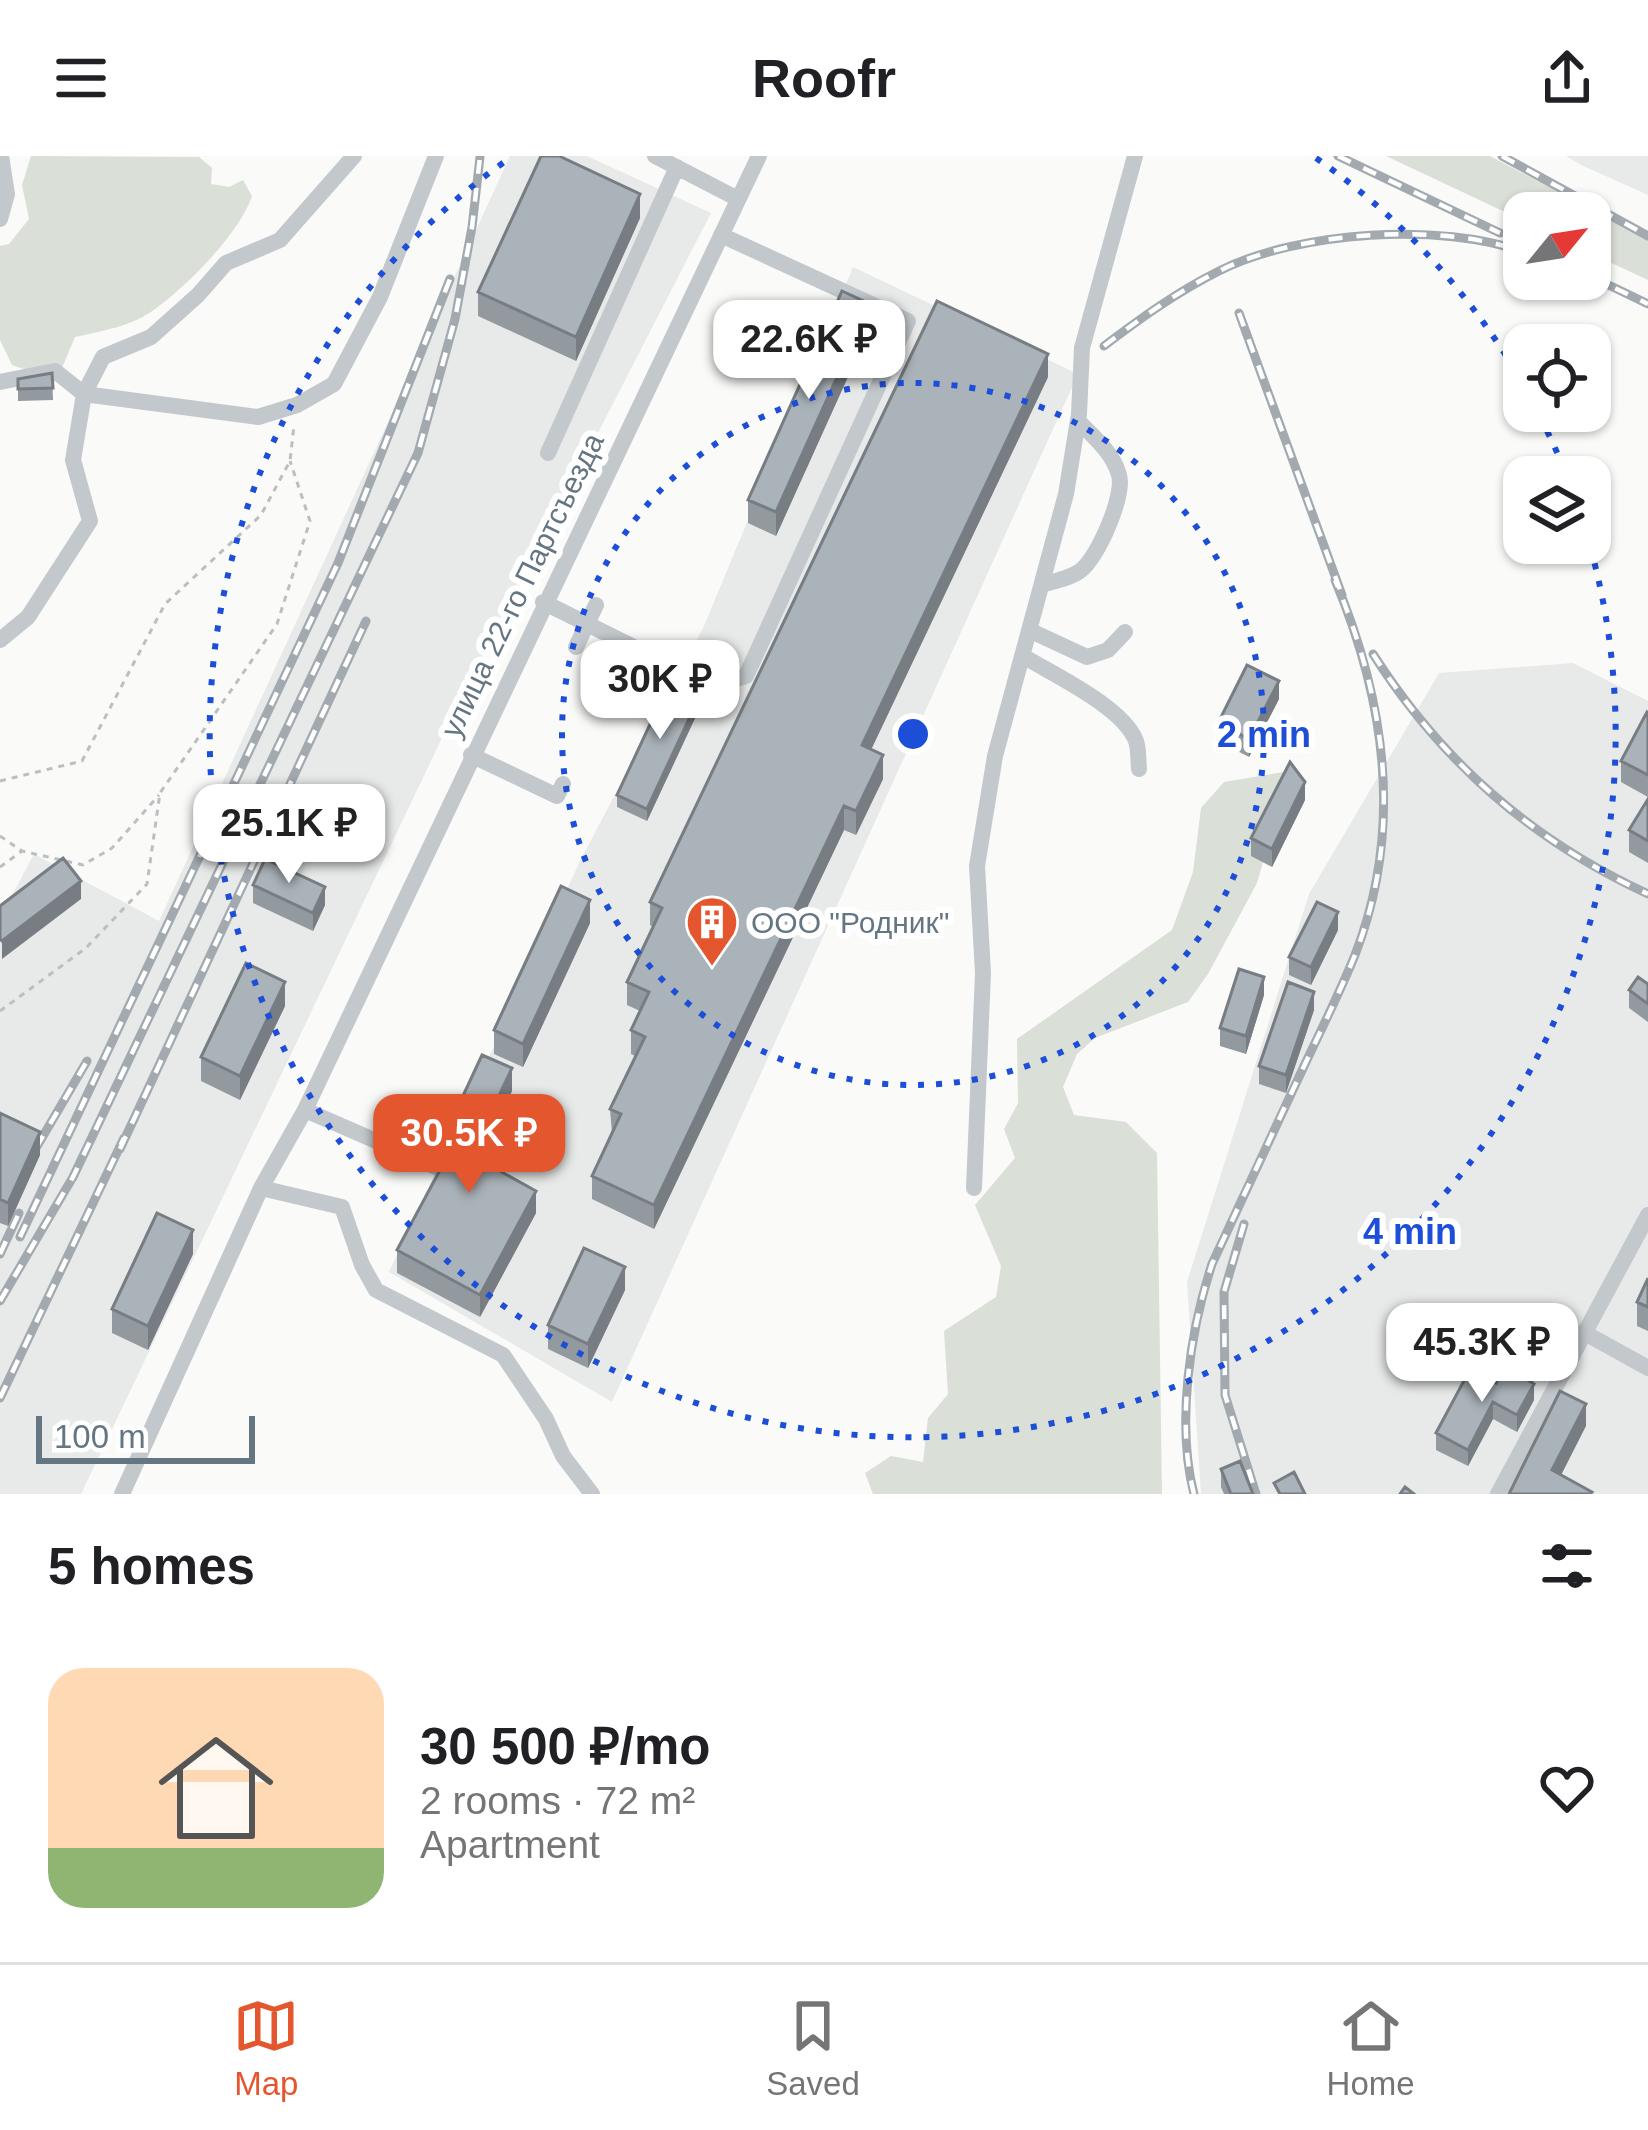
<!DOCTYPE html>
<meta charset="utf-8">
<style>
body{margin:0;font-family:Arial,sans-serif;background:#f2f2f2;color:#202124;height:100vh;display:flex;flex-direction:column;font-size:45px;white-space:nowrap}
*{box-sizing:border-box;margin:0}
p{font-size:39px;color:#757577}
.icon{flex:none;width:66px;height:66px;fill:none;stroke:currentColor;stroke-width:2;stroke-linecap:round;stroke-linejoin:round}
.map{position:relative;height:1338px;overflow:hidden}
.drawer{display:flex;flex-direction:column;background:#fff;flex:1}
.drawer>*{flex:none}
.needle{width:78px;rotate:60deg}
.buttons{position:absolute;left:1503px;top:36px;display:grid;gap:24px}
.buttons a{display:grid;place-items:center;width:108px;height:108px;border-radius:24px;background:#fff;box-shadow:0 3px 9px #0004;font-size:60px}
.scale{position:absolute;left:36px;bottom:30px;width:219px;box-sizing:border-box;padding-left:12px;border:6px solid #657683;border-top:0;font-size:33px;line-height:42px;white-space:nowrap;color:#657683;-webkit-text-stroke:9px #fff;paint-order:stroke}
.price{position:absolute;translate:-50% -102px;padding:0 27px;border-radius:24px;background:#fff;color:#222;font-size:39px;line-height:78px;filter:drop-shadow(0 3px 6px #0008)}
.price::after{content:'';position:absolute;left:50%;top:72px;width:36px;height:27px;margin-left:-18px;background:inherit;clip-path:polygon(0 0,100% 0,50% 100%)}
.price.active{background:#e4572e;color:#fff}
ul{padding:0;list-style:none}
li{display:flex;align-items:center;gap:36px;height:300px;padding:0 48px}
li span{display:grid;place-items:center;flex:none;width:336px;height:240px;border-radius:36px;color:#555}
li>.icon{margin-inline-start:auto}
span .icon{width:144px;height:144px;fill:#fffc;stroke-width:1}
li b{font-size:51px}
h2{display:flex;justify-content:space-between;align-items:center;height:144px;padding:0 48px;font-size:51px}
header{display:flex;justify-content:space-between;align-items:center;height:156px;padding:0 48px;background:#fff;font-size:54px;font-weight:600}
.menu{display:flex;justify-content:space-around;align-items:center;height:168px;border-top:3px solid #e0e0e0;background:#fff;font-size:33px;color:#757577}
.menu a{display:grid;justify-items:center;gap:6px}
.menu .active{color:#e4572e}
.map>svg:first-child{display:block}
.built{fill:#e8e9e9}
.green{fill:#dadfd7}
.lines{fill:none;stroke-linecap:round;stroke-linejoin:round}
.path{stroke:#bbbfc2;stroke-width:3;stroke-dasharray:6 6;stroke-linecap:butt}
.minor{stroke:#c3c8cc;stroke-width:16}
.rail-casing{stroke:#a2aab0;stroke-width:9}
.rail{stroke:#fff;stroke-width:4.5;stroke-dasharray:14;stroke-linecap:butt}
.wall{fill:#929a9f}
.shaded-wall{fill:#777d82}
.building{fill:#aab3b9;stroke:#777d82;stroke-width:3}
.ring{fill:none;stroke:#1d4ed8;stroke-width:6;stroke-dasharray:6 12}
.labels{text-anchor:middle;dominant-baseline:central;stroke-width:12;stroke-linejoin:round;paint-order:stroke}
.street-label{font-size:30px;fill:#657683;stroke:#fff}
.poi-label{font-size:30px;fill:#657683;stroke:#fff;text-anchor:start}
.centre{fill:#1d4ed8;stroke:#fff;stroke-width:6}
.ring-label{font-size:36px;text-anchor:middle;font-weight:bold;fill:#1d4ed8;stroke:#fff;stroke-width:12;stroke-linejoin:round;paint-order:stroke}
</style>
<header><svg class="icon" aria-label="menu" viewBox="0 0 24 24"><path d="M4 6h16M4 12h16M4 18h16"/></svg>Roofr<svg class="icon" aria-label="share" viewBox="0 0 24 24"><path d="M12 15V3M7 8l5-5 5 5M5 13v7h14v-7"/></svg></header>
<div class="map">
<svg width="1648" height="1338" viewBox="0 0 1648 1338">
<rect width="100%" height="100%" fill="#fafaf8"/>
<path class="built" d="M510,0H587L711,57L452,561L81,1338H0V762L34,698L159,765Z
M1566,0H1648V39L1581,9Z
M853,111L1078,218L612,1246L389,1116L581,703L704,470Z
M1573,507L1648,545V1338H1201L1187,1126L1309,738L1439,517Z"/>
<path class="green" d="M31,0L199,1L212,12L211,28L229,31L243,24L252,40C240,77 187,130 155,153C133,170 102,175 75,181L61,214L44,220L12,209L0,184V90L9,88L29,63L22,29Z
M1386,0H1490L1648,83V124L1590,97V57H1524V65Z
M1289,615L1257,727L1208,818L1188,846L1095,882L1077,898L1063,931L1074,959L1126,966L1157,997L1162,1338H873L865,1317L891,1300L923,1306L928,1262L948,1238L944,1175L996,1141L1001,1110L975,1049L1015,1002L1004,973L1018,947L1017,883L1172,774L1193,716L1201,652L1224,626Z"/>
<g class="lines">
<path class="path" d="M0,625L82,605L165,448L261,359L290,305L294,269
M0,680L22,695L83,709L112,692L159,639
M0,711L22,695
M0,855L86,792L147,728L160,637L277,468L310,365L290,305"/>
<path class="minor" d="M655,0L738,43
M0,63L7,38L1,0
M0,226L55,215L84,238L258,261L297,249L334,228L380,141L436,0
M548,297L677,11
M1044,428C1056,425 1070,422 1080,415C1098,402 1125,339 1119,319C1113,297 1094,281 1078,265
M543,446L714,531L746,520L908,165L721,79
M1031,475L1087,501L1108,494L1125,476
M0,484L28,461L90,365L73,304L84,238L103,201L151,181L198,139L226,107L280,84L354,0
M576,491L596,449
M1023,500C1054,519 1123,551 1136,585C1139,594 1138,604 1139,613
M471,599L557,640L563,628
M305,954L438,1012
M261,1032L342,1051L362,1109L376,1134L503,1199L546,1263L563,1300L592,1338
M974,1032L983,817L977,710L995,600L1066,338L1079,258L1082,192L1135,0
M1583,1176L1648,1212
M122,1338L261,1032L305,954L759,0
M1498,1338L1648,1059"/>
<g class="rail-casing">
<path id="rail" d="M1338,0L1500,77
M1502,0L1648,80
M1590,120L1648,148
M1239,157L1342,439
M1104,190C1141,162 1177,136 1219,115C1298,75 1442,66 1524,96
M1373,498C1442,606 1531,684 1648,738
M36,992L87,905
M120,993L366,465
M1244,1068L1224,1136L1225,1239L1256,1338
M20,1081L338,407L450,123
M0,1098L19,1057
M0,1145L73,1021L418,297L455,163L472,71L480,1
M0,1242L124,982
M1194,1338C1176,1268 1190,1175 1212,1108C1243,1041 1274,974 1305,908C1322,872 1340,836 1355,799C1404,673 1386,546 1335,424"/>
</g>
<use href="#rail" class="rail"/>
</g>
<path class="wall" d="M640,62L576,205L478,160V136Z
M870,172L776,380L748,367V344Z
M52,217L53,244L18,245V223Z
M1048,221L871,593L883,623L856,679L844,674L654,1073L592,1043V1020L612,977L610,953L635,900L631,898V874L640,855L627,849V826L653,771L650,769V746Z
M1279,543L1249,601L1218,585V567Z
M703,545L647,665L617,651V639Z
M1648,557V641L1621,626V605Z
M1648,642V707L1629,696V674Z
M1305,644L1272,711L1251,700V682Z
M253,729L325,749L313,775L253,747Z
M590,767L523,911L494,898V874Z
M1338,774L1311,829L1289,819V801Z
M1648,828V866L1629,852V834Z
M1264,839L1246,898L1220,890V872Z
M285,850L240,944L201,925V901Z
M1314,854L1286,937L1259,928V910Z
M512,935L479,1004L536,1057L480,1161L397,1117V1094L450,995L448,994V972Z
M0,957L40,999L8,1070L0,1067Z
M193,1098L148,1194L112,1177V1153Z
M1648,1122V1175L1637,1170V1146Z
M625,1134L588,1212L548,1193V1169Z
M1477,1225L1534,1244L1517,1276L1493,1263L1468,1310L1436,1294V1277Z
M1221,1313L1253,1338H1224L1221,1331Z"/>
<path class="shaded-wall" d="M640,38V62L576,205V181Z
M870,148V172L776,380V356Z
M1048,198V221L862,613V589Z
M1279,525V543L1249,601V583Z
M703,533V545L647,665V653Z
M883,599V623L856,679V655Z
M1305,626V644L1272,711V693Z
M844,650V674L654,1073V1049Z
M81,725V743L2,803V785Z
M325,731V749L313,775V757Z
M590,744V767L523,911V888Z
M1338,756V774L1311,829V811Z
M1264,821V839L1246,898V880Z
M285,826V850L240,944V920Z
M1314,836V854L1286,937V919Z
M512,912V935L471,1022V999Z
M40,976V999L8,1070V1047Z
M536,1035V1057L480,1161V1139Z
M193,1074V1098L148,1194V1170Z
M625,1111V1134L588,1212V1188Z
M1534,1228V1244L1517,1276V1259Z
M1493,1246V1263L1468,1310V1294Z
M1586,1248V1270L1552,1337V1314Z"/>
<path class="building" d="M541,0H559L640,38L576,181L478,136Z
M842,135L870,148L776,356L748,344Z
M937,145L1048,198L862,589L883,599L856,655L844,650L654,1049L592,1020L621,958L610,953L645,881L631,874L649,836L627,826L662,752L650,746Z
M52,217L53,232L18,233V223Z
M1247,509L1279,525L1249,583L1218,567Z
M673,519L703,533L647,653L617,639Z
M1647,556L1648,557V619L1621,605Z
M1290,606L1305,626L1272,693L1251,682Z
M1648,643V685L1629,674Z
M63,702L81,725L2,785L0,783V750Z
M265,703L325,731L313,757L253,729Z
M561,730L590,744L523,888L494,874Z
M1317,746L1338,756L1311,811L1289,801Z
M246,807L285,826L240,920L201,901Z
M1239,813L1264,821L1246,880L1220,872Z
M1638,821L1648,828V848L1629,834Z
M1288,826L1314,836L1286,919L1259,910Z
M482,899L512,912L471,999L536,1035L480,1139L397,1094L460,977L448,972Z
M0,957L40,976L8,1047L0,1043Z
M157,1057L193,1074L148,1170L112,1153Z
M584,1092L625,1111L588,1188L548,1169Z
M1648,1122V1151L1637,1146Z
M1506,1210L1534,1228L1517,1259L1493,1246L1468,1294L1436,1277L1467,1219L1477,1225L1480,1219L1496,1227Z
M1560,1235L1586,1248L1552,1314L1592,1336L1590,1338H1509Z
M1240,1305L1253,1338H1231L1221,1313Z
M1294,1316L1305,1338H1280L1274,1327Z
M1405,1331L1414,1338H1400Z"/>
<g class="ring">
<circle cx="913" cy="578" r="351"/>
<path d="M1316 2A703 703 0 0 1 1522 226M1539 259A703 703 0 0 1 1567 320M1590 390A703 703 0 1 1 510 2"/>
</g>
<defs>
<g id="building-pin" transform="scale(2.7)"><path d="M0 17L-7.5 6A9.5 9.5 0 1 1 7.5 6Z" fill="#e4572e" stroke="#fff"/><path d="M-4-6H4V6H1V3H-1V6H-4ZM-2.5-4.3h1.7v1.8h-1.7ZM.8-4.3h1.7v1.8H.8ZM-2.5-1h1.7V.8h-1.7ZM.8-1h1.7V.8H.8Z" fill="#fff"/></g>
</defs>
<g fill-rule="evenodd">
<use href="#building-pin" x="712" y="766"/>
</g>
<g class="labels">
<g class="street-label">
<text transform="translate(522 429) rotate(-64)">улица 22-го Партсъезда</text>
</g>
<g class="poi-label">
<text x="751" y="766">ООО "Родник"</text>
</g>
</g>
<circle cx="913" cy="578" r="18" class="centre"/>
<g class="ring-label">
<text x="1264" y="591">2 min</text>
<text x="1410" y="1088">4 min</text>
</g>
</svg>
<div class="buttons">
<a><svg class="needle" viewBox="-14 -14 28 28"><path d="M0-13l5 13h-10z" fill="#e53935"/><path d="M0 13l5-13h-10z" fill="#757577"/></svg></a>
<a><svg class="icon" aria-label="locate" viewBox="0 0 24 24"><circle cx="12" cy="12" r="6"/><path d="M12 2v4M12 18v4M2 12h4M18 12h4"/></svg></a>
<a><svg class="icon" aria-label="layers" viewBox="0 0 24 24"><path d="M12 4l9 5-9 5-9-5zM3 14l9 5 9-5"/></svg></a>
</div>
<div class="scale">100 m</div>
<b class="price" style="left:809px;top:246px">22.6K ₽</b>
<b class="price" style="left:660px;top:586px">30K ₽</b>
<b class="price" style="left:289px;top:730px">25.1K ₽</b>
<b class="price active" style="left:469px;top:1040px">30.5K ₽</b>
<b class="price" style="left:1482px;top:1249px">45.3K ₽</b>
</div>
<section class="drawer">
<h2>5 homes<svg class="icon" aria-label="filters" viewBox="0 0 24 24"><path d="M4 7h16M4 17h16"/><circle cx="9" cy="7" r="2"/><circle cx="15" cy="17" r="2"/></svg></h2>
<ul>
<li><span style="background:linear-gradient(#ffd9b3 75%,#8fb573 0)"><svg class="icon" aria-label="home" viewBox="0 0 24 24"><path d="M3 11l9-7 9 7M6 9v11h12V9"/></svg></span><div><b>30 500 ₽/mo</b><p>2 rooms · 72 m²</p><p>Apartment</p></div><svg class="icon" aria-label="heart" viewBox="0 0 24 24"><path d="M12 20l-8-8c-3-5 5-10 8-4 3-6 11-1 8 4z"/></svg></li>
</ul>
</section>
<nav class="menu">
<a class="active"><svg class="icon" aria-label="map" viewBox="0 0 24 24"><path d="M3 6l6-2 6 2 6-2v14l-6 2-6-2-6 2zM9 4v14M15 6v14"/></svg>Map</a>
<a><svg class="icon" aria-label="saved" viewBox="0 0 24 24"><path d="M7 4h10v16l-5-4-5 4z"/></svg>Saved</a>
<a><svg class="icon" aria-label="home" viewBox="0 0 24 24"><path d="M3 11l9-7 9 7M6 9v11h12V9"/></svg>Home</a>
</nav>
